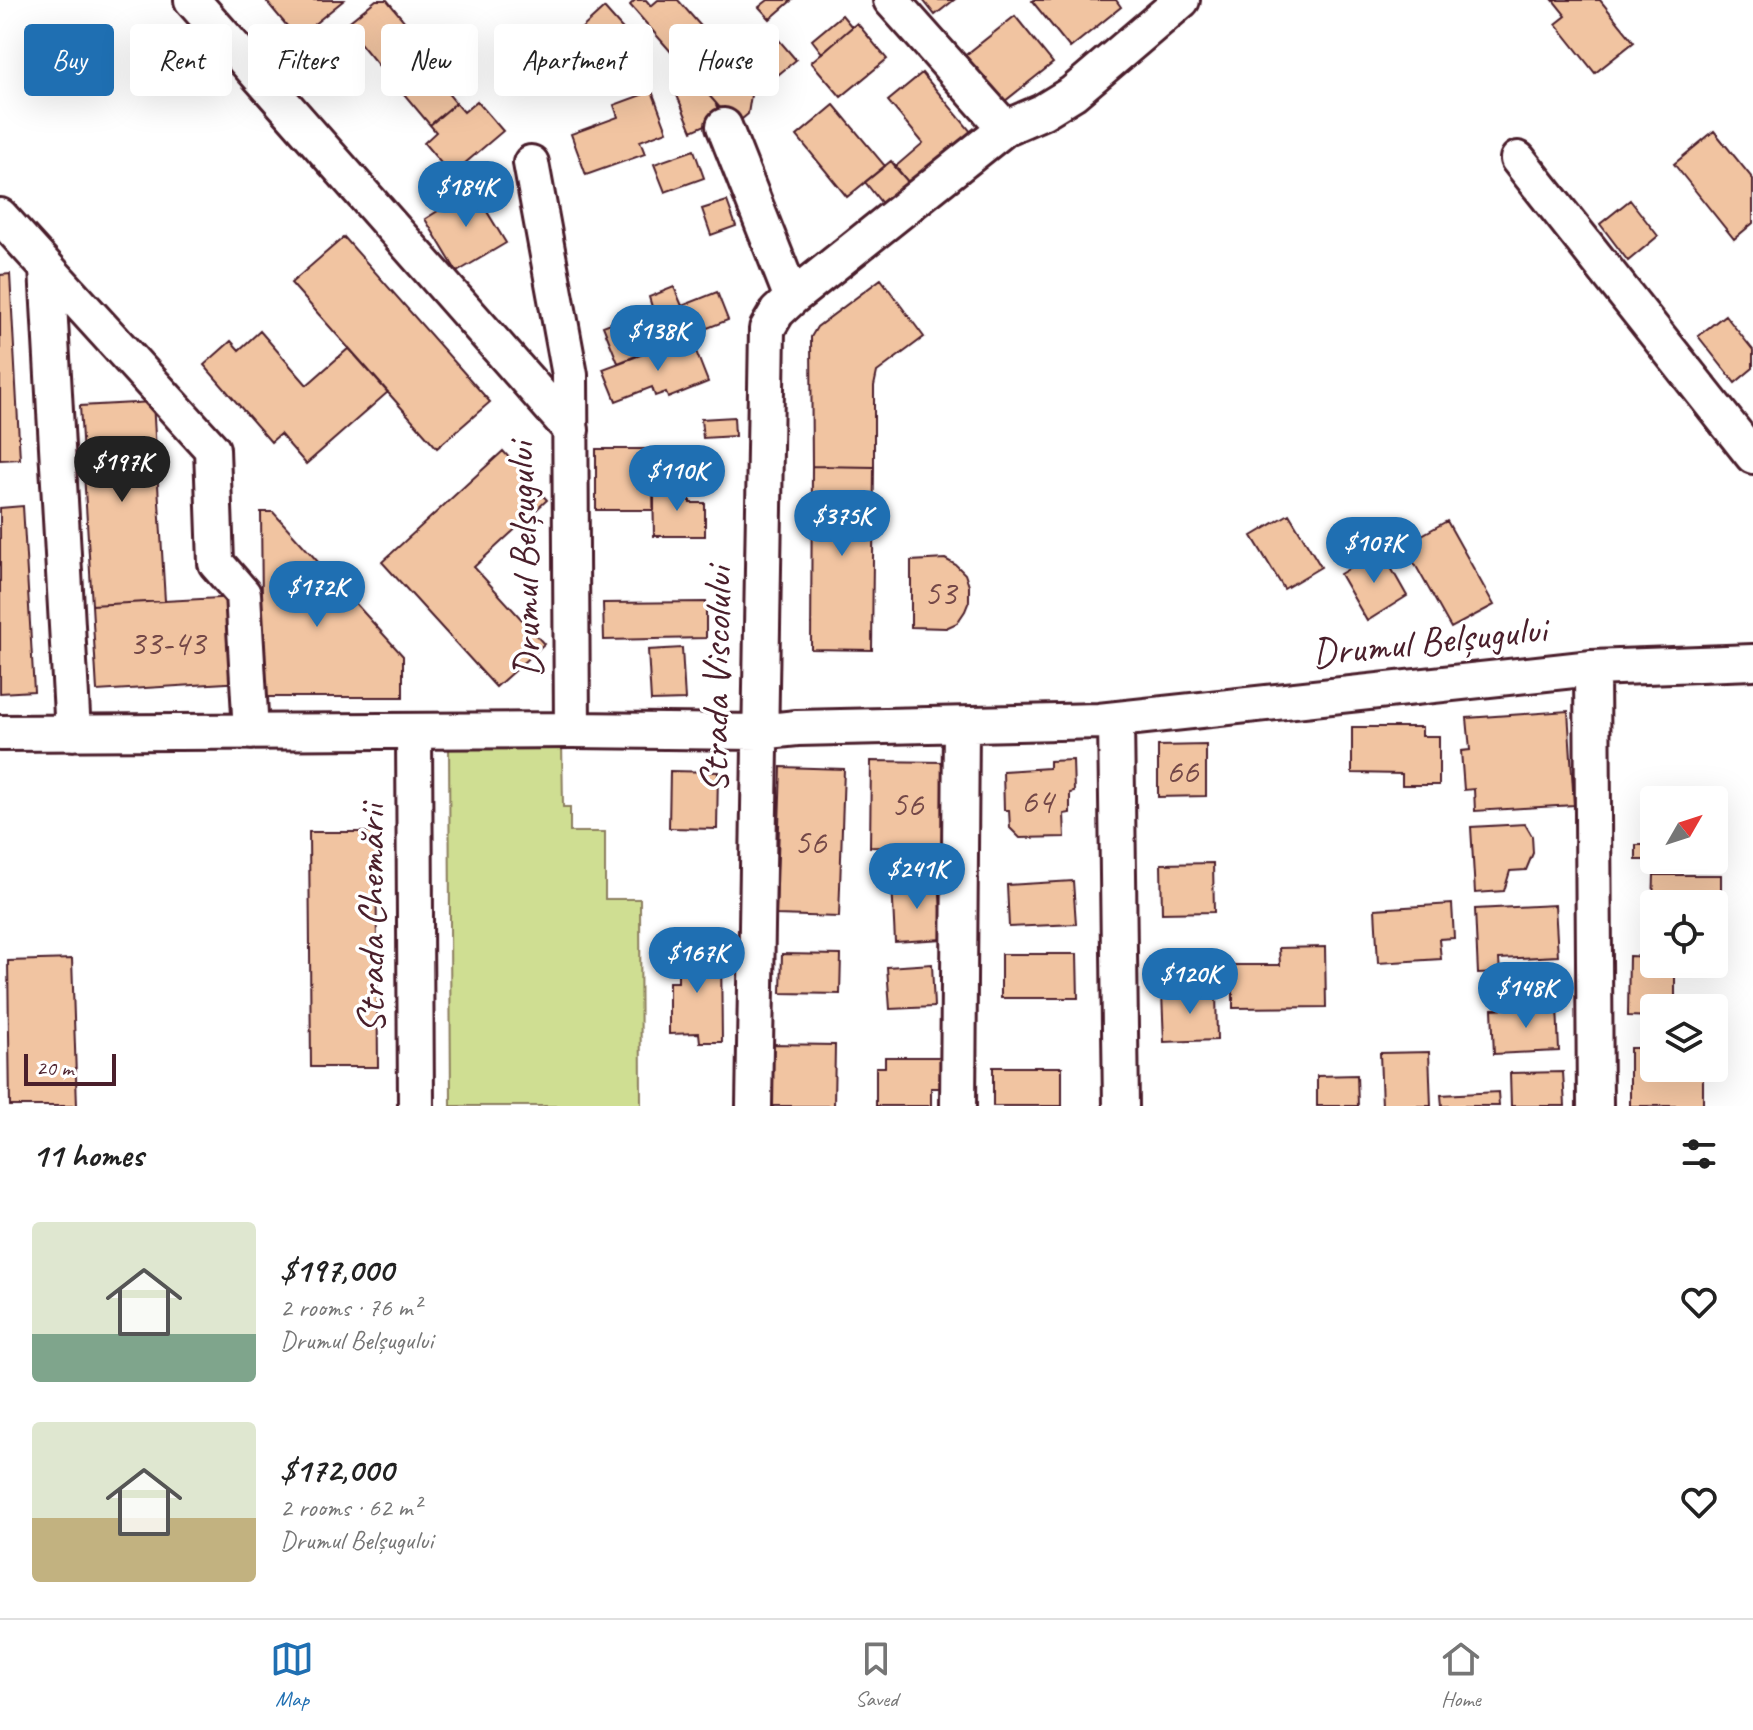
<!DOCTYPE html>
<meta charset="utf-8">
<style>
body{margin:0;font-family:Caveat,sans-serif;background:#f6f6f6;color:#222;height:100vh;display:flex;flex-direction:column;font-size:30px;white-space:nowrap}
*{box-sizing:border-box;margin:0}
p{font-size:26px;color:#767676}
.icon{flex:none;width:44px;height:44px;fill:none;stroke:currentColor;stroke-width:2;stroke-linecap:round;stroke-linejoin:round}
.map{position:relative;height:1106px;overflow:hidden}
.panel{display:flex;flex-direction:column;background:#fff;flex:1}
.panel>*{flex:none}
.hud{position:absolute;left:24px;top:24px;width:800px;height:72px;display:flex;gap:16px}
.needle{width:52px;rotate:51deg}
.controls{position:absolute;left:1640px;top:786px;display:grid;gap:16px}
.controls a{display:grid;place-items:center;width:88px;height:88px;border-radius:8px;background:#fff;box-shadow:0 8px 32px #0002;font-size:40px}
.scale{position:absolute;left:24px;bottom:20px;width:92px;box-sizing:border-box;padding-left:8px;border:4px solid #4a1f2b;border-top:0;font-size:22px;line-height:28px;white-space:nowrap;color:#4a1f2b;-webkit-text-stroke:6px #fff;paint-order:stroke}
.price{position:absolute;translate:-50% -68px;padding:0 18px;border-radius:28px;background:#1f6fb2;color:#fff;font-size:26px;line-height:52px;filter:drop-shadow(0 2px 4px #0008)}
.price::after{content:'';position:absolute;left:50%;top:48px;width:24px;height:18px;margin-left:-12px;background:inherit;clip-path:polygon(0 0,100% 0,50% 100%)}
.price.current{background:#222;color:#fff}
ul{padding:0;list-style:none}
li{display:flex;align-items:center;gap:24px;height:200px;padding:0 32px}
li span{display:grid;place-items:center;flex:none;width:224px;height:160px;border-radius:8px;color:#555}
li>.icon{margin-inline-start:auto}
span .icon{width:96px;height:96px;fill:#fffc;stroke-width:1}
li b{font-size:34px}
h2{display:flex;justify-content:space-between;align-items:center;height:96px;padding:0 32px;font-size:34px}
.chip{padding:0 28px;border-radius:8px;background:#fff;box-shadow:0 8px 32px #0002;font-size:28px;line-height:72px}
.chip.current{background:#1f6fb2;color:#fff}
.tabs{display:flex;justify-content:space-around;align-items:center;height:112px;border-top:2px solid #e0e0e0;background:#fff;font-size:22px;color:#767676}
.tabs a{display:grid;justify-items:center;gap:4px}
.tabs .current{color:#1f6fb2}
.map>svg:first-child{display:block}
.green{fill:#cfde92;stroke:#8c7e5e;stroke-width:2}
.building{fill:#f1c4a1;stroke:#4a1f2b;stroke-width:2}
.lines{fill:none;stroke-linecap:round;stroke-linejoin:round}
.minor-casing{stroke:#4a1f2b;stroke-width:40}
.minor{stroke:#fff;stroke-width:34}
.labels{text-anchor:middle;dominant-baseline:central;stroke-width:7;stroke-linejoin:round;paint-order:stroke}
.number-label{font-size:36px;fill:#744848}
.street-label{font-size:40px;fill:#4a1f2b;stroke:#fff}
</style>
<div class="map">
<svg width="1753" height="1106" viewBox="0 0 1753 1106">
<rect width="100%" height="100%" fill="#fff"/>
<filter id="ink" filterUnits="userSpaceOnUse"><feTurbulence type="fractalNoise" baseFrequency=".0125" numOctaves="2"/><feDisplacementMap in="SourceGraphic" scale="16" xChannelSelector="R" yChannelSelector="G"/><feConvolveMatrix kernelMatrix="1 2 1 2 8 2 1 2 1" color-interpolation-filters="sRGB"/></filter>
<g filter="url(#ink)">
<path class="green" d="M449,741H562L563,807H570V832H605V899H640L641,1106H451Z"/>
<path class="building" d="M269,0H344L297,38L267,2Z
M376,0H387L410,28L397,38L408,50L383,71L345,25Z
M635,0H646L651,6L658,0H678L748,80L742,85L751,95L748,114L735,125L630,5Z
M768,0H792L770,19L759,7Z
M923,0H954L935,15Z
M1033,0H1116L1121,7L1070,48L1032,1Z
M1553,0H1600L1634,42L1595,73L1556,24L1566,16Z
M604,8L645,54L610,86L569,40Z
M842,15L852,27L822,53L812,40Z
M1015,16L1053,63L1000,105L962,58Z
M857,23L887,59L841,97L811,62Z
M778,39L796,60L773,79L755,57Z
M415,53L456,103L430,125L388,75Z
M922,73L972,133L910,184L895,167L923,143L888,101Z
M699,84L715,102L721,118L692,131L676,93Z
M652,91L667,131L640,141L645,154L586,175L571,134L618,117L614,105Z
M477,101L503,131L451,175L424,143L436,132L430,125L456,103L464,112Z
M834,105L885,166L847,197L797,136Z
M1714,131L1753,179V223L1734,239L1674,164Z
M694,150L704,178L665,192L654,164Z
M891,161L910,184L884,206L865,182Z
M483,183L493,199L483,205L506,243L457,272L425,219Z
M1630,200L1658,236L1628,261L1600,224Z
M727,201L736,226L711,235L702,209Z
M344,237L490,402L437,448L291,283Z
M10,274L20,459L0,460V275Z
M881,279L924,337L877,372L874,386V467L812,466L811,337L817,327Z
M674,287L682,306L717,292L728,320L618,363L603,326L652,307L649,297Z
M1725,315L1753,350V368L1735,383L1698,336Z
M260,331L307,385L349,348L388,392L306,464L280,434L271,442L204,365L231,341L239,350Z
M692,341L708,382L668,398L666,392L655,396L652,387L616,401L603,369L651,351L653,357Z
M153,402L165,601L92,605L80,406Z
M734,417L735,436L703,438L701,419Z
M596,449H654V510H596Z
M503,451L547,500L474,567L544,644L496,687L382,562Z
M812,466L874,467L872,650L811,649Z
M653,486H690V503H705V536H654Z
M23,506L34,691L0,693V508Z
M261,512H273L403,656V697H263Z
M1289,514L1321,567L1284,589L1252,536Z
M1447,521L1494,605L1451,628L1404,545Z
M1381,550L1407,596L1367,621L1340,574Z
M945,559L956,565L965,574L969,586V601L965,611L957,623L946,628L911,627V561Z
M237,597L242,682L97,691L92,605Z
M706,602V638L604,640L603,603Z
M682,648L685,700L651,701L648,650Z
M1568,711L1574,805L1475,811L1474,789L1464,790L1461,751L1470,750L1467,718Z
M1352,727H1422V736H1439V785H1402V774L1352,773Z
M1206,745V796L1158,797V746Z
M1073,760L1074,792L1070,793V813L1064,814L1065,837L1020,838L1010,828L1009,810H1004L1003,771L1049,768V761Z
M871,761L944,762V848L870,847Z
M781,767L844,769L839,917L776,915Z
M670,771L718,772L717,829L669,828Z
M1525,824L1532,836L1533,853L1526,870L1510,871L1504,891L1475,893L1471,827Z
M309,832H376L378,1067H311Z
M1636,845H1654V860H1636Z
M1213,863L1214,912L1162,913L1161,864Z
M1654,875H1721V950H1714V904H1654V950H1646V904H1653Z
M939,879L943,939L895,942L892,882Z
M1073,881L1076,924L1009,927L1007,885Z
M1452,904L1454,938L1439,939L1441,959L1378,963L1375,909Z
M1555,905L1558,956L1499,959L1500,973L1478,974L1475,909Z
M1325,947L1326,1007L1233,1008V965H1280L1279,948Z
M678,949H721L722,1042H700L699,1033L669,1034V982H678Z
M782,954L841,955L840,994L781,993Z
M1001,954H1077L1078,998H1001Z
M1629,956L1654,957V964H1675V1008H1654V1017L1628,1016Z
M72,959L77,1106H10L8,961Z
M932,964L934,1007L890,1009L887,967Z
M1216,991L1217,1040L1164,1042L1162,993Z
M1557,1006L1559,1051L1494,1054L1492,1009Z
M771,1044L835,1045L834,1106H770Z
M1630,1048H1654V1068H1703V1106H1630Z
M1429,1052L1431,1106H1382L1380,1053Z
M885,1057H940V1088H931V1106H876V1067H885Z
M993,1067H1062V1106H993Z
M1563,1072L1565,1106H1511L1510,1073Z
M1357,1075L1358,1106H1317V1076Z
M1498,1092L1499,1106H1442L1441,1095Z"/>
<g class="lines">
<g class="minor-casing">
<path id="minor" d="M192,0L571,430
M891,0L1005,128
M724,126L792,298
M1518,159L1753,456
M531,163L570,375L572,730
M0,216L212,449L216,563L243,594L251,732
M47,268L73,733
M1592,668L1595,1106
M1116,720L1121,1106
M414,731L416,1106
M0,733L572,730L759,732L797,728L1099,721L1592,668L1753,662
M754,1106L767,329L777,312L792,298L1005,128L1042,112L1073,93L1182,0
M958,1106L961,725"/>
</g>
<use href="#minor" class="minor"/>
</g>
</g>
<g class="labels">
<g class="number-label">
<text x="940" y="593">53</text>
<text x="167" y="643">33-43</text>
<text x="1182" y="771">66</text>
<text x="1037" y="801">64</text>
<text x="907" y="804">56</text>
<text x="810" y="842">56</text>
</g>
<g class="street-label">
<text transform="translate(524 560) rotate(-92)">Drumul Belșugului</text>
<text transform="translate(1429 641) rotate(-6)">Drumul Belșugului</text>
<text transform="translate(716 680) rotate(-89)">Strada Viscolului</text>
<text transform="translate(371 919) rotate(-90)">Strada Chemării</text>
</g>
</g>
</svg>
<div class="controls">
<a><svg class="needle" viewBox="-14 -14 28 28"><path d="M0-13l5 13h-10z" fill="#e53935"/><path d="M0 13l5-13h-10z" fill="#767676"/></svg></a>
<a><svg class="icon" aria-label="locate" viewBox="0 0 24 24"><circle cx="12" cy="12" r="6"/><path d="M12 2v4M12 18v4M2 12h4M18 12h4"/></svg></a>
<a><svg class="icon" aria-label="layers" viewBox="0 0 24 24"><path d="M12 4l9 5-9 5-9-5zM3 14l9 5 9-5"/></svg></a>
</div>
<div class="scale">20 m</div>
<b class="price" style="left:466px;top:229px">$184K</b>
<b class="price" style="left:658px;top:373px">$138K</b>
<b class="price current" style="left:122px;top:504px">$197K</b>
<b class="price" style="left:677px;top:513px">$110K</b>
<b class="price" style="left:842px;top:558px">$375K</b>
<b class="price" style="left:1374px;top:585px">$107K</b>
<b class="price" style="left:317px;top:629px">$172K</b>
<b class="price" style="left:917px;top:911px">$241K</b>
<b class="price" style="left:697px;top:995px">$167K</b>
<b class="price" style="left:1190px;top:1016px">$120K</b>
<b class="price" style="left:1526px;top:1030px">$148K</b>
<div class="hud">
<a class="chip current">Buy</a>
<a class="chip">Rent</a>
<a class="chip">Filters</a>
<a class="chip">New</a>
<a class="chip">Apartment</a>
<a class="chip">House</a>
</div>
</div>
<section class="panel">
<h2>11 homes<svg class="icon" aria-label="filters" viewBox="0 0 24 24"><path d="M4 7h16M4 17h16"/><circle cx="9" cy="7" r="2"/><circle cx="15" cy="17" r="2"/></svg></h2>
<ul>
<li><span style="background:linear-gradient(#dfe7d0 70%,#7fa58c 0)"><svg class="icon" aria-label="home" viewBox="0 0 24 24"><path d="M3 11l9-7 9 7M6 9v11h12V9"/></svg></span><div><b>$197,000</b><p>2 rooms · 76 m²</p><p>Drumul Belșugului</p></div><svg class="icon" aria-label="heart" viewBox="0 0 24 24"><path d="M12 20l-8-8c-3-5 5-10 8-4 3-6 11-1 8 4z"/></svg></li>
<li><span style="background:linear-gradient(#dfe7d0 60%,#c2b280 0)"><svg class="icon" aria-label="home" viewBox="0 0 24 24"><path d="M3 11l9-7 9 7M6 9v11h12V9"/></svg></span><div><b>$172,000</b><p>2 rooms · 62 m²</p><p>Drumul Belșugului</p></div><svg class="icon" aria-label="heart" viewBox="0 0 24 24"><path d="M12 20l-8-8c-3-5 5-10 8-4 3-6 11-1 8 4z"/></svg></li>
</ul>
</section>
<nav class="tabs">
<a class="current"><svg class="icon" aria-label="map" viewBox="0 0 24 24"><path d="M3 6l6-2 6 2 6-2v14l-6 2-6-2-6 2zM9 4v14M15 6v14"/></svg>Map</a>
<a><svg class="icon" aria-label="saved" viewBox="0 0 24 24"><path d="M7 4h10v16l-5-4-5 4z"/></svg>Saved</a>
<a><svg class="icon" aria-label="home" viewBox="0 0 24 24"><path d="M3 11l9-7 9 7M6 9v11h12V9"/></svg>Home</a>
</nav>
